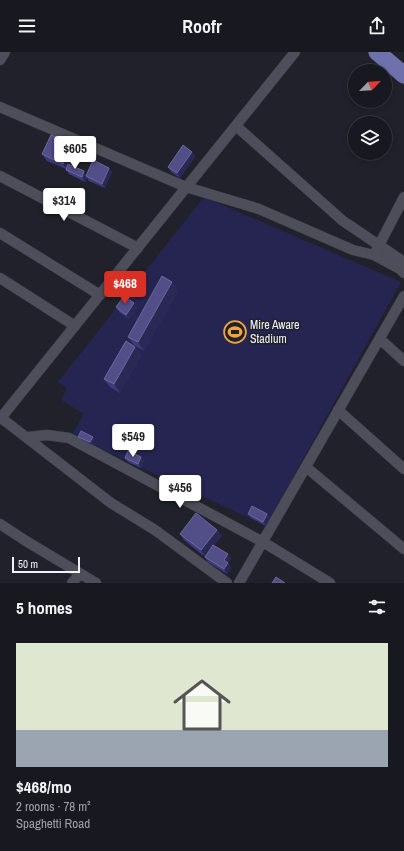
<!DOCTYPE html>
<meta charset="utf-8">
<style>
body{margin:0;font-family:"Archivo Narrow",sans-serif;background:#25262d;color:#f1f3f6;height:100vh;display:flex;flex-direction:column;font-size:15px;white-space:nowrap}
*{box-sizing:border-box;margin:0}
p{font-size:13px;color:#9fa0a5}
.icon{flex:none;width:22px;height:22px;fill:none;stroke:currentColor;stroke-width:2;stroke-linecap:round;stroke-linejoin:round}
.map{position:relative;height:531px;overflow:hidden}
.details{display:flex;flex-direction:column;background:#181920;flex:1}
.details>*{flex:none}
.needle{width:26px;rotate:65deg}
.tools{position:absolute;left:348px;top:12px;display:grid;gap:8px}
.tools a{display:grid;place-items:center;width:44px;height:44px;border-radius:50%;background:#181920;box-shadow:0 2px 6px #0003,0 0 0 1px #36383e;font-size:20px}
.scale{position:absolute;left:12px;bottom:10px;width:68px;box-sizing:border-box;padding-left:4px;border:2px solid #f1f2f9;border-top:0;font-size:11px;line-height:14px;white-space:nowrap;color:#f1f2f9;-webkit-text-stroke:3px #20212b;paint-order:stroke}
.price{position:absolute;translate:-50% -34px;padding:0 9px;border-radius:4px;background:#fff;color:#222;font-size:13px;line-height:26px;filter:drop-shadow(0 1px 2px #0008)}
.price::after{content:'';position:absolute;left:50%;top:24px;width:12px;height:9px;margin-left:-6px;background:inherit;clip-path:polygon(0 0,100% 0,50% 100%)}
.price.active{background:#d93025;color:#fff}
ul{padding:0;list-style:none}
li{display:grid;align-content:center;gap:8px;height:212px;padding:0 16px}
li span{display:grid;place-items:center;height:124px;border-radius:0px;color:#555}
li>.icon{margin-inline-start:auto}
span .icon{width:72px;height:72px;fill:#fffc;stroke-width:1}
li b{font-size:17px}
h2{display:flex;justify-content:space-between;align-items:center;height:48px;padding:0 16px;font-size:17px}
header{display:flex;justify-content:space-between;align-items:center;height:52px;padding:0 16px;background:#181920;font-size:18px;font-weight:800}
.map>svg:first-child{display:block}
.pitch{fill:#262552}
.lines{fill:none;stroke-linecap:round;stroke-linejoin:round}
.street-casing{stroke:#3d3d46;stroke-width:11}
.primary-casing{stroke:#3d3d46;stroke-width:18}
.street{stroke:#4d4e5a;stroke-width:10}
.primary{stroke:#6f71ad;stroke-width:17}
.wall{fill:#3e3b7b}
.shaded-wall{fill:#2a2855}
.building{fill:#524e88;stroke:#6b689a}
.labels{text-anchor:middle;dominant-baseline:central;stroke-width:3;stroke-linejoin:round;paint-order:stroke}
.poi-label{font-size:12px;fill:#f1f2f9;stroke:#20212b;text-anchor:start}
</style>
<header><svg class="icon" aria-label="menu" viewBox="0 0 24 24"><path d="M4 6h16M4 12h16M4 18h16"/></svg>Roofr<svg class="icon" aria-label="share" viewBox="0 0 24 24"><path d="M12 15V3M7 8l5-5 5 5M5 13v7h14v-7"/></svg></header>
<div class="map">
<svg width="404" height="531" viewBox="0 0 404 531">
<rect width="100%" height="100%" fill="#20212b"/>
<path class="pitch" d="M204,145L401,230L266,474L80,387L72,382L84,362L61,348L67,336L58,330Z"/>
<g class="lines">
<g class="street-casing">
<path id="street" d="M0,8L5,0
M0,55L186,135L259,157L353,198L374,203
M236,74L343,169L404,210
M0,124L138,196
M404,145L374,203L400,217L404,221
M0,181L100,243
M0,226L75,274
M380,287L404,309
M338,358L404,417
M0,365L111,451L155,478L227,531
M0,367L295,0
M28,385L47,383L69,386L263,490L330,531
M306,415L404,497
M0,472L26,489L96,531
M72,531L80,522
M239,531L404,244"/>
</g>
<g class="primary-casing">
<path id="primary" d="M377,0L404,23"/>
</g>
<use href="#street" class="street"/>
<use href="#primary" class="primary"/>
</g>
<path class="wall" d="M60,87L64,93L62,98L73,106L70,113L86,123L112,120L105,136L89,129L87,126L85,130L69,122L66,117L47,109L42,102Z
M195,104L180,126L171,120L168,115Z
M178,239L144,299L134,293L128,285Z
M116,255L137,256L129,267L119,260Z
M135,295L141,303L120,341L110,335L104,327Z
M78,385H93L94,387L91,393L80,387Z
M141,405L144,409L141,416L128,410L125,406Z
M248,462H267L270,466L266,474L251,466Z
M217,478L222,484L214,493L231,506L228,511L231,516L227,522L208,510L205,505L184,488L180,482Z"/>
<path class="shaded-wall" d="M60,87L64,93L60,102L55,95Z
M68,99L73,106L68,118L63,112Z
M192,100L195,104L180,126L177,121Z
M109,116L112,120L105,136L102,132Z
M84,119L87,124H86L87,126L85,130L82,125Z
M172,230L178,239L144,299L138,290Z
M134,251L137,256L129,267L126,263Z
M135,295L141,303L120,341L114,332Z
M93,385L94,387L91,393L90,390Z
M141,405L144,409L141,416L138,412Z
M267,462L270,466L266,474L263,470Z
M217,478L222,484L205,505L201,498Z
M228,502L231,506L227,513L224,508Z
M228,511L231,516L227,522L224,517Z"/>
<path class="building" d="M51,83L60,87L55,95L68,99L63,112L42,102Z
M183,93L192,100L177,121L168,115Z
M93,108L109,116L102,132L86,124Z
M68,112L84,119L82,125L66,118Z
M162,224L172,230L138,290L128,285Z
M124,244L134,251L126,263L116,255Z
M126,289L135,295L114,332L104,327Z
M81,379L93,385L90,390L78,385Z
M128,399L141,405L138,412L125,406Z
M252,454L267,462L263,470L248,462Z
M196,461L217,478L201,498L180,482Z
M213,493L228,502L224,508L228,511L224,517L205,505Z
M276,525L285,531H272Z"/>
<defs>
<g id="stadium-ring" transform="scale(1.15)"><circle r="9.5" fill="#20212b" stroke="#f1a63f" stroke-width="1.5"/><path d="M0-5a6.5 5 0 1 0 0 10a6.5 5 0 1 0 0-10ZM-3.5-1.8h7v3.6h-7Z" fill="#f1a63f"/></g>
</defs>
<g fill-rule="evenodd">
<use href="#stadium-ring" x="235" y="280"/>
</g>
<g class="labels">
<g class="poi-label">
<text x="250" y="273">Mire Aware<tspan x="250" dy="14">Stadium</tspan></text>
</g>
</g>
</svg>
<div class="tools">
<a><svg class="needle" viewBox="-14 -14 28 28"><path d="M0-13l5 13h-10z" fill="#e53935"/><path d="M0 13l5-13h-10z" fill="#9fa0a5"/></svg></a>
<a><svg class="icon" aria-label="layers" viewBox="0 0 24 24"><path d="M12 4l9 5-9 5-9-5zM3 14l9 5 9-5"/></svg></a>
</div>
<div class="scale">50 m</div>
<b class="price" style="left:75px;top:118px">$605</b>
<b class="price" style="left:64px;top:170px">$314</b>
<b class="price active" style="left:125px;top:253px">$468</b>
<b class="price" style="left:133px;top:406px">$549</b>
<b class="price" style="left:180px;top:457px">$456</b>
</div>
<section class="details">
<h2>5 homes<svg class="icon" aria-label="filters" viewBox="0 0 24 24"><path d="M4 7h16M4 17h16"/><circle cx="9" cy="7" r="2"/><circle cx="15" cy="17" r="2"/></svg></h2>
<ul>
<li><span style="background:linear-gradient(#dfe7d0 70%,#9aa5b1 0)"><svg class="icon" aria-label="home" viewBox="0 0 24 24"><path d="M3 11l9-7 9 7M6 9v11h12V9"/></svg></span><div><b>$468/mo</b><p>2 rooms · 78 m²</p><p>Spaghetti Road</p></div></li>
</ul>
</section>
